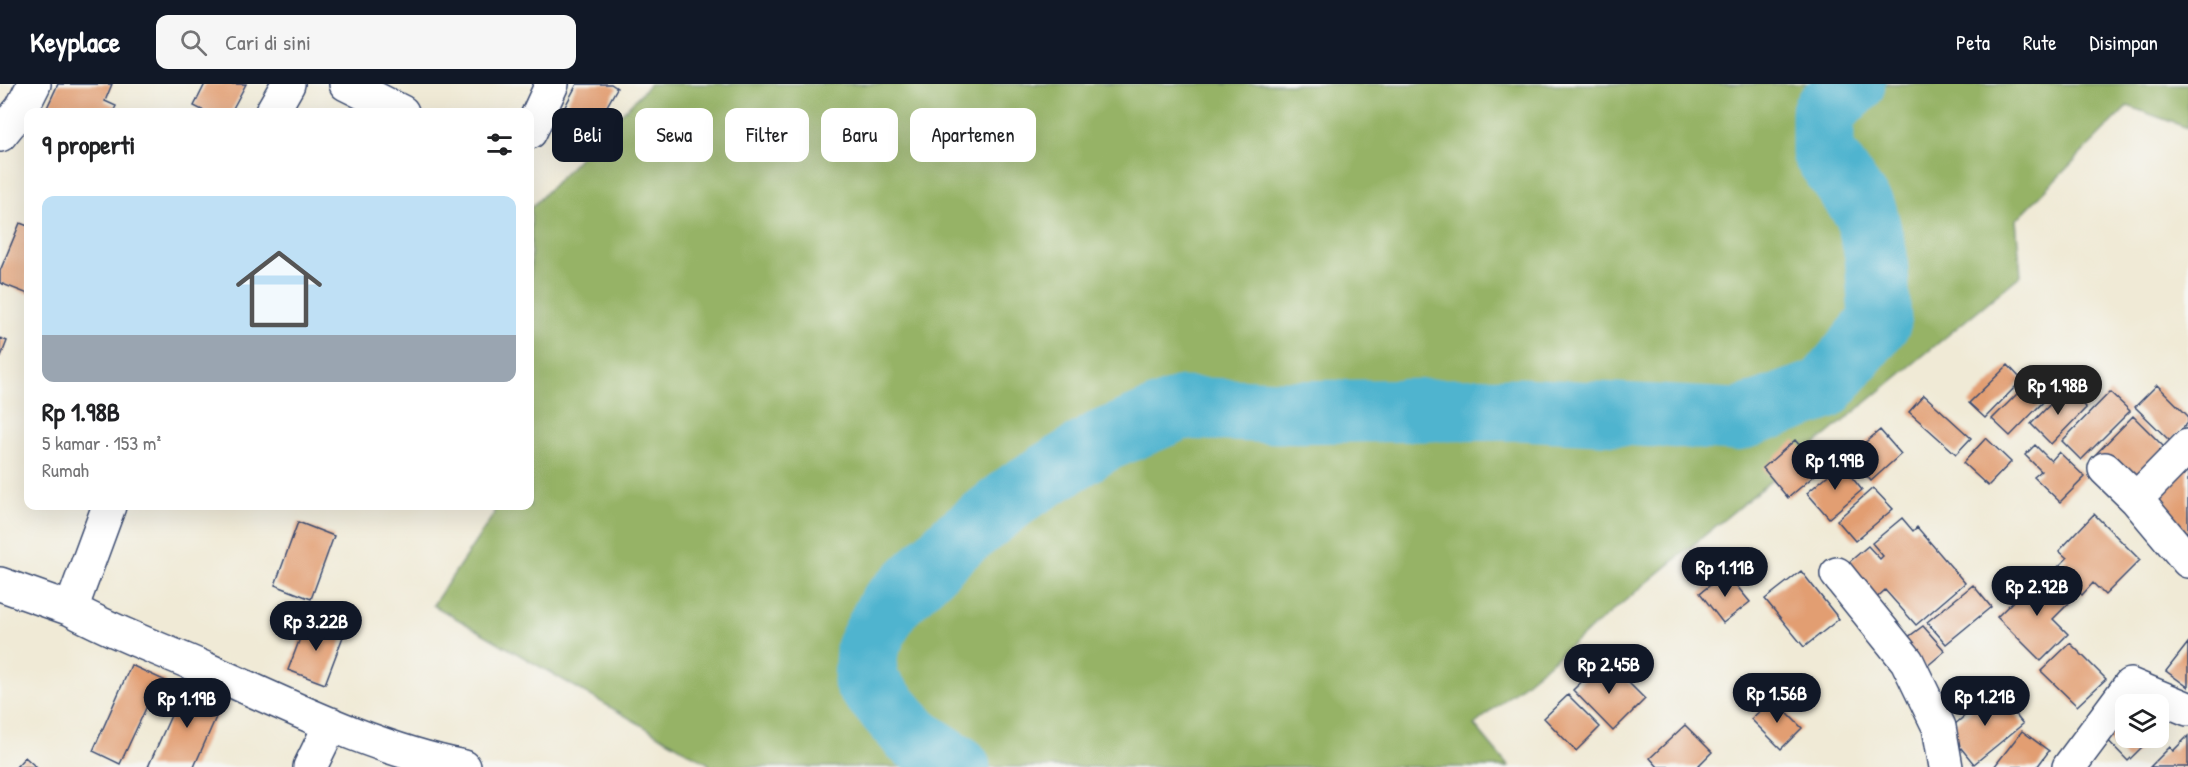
<!DOCTYPE html>
<html lang="id">
<meta charset="utf-8">
<style>
body{margin:0;font-family:"Patrick Hand",sans-serif;background:#f6f6f6;color:#202124;height:100vh;display:flex;flex-direction:column;font-size:22px;white-space:nowrap}
*{box-sizing:border-box;margin:0}
p{font-size:20px;color:#757577}
.icon{flex:none;width:33px;height:33px;fill:none;stroke:currentColor;stroke-width:2;stroke-linecap:round;stroke-linejoin:round}
.map{position:relative;flex:1;overflow:hidden}
.drawer{position:absolute;left:24px;top:24px;width:510px;height:402px;display:flex;flex-direction:column;background:#fff;border-radius:12px;box-shadow:0 6px 24px #0002}
.drawer>*{flex:none}
.guide{position:absolute;left:552px;top:24px;width:570px;height:54px;display:flex;gap:12px}
.fabs{position:absolute;left:2115px;top:610px;display:grid;gap:12px}
.fabs a{display:grid;place-items:center;width:54px;height:54px;border-radius:12px;background:#fff;box-shadow:0 6px 24px #0002;font-size:30px}
.price{position:absolute;translate:-50% -51px;padding:0 14px;border-radius:21px;background:#111827;color:#fff;font-size:20px;line-height:39px;filter:drop-shadow(0 2px 3px #0008)}
.price::after{content:'';position:absolute;left:50%;top:36px;width:18px;height:14px;margin-left:-9px;background:inherit;clip-path:polygon(0 0,100% 0,50% 100%)}
.price.on{background:#222;color:#fff}
ul{padding:0;list-style:none}
li{display:grid;align-content:center;gap:12px;height:318px;padding:0 18px}
li span{display:grid;place-items:center;height:186px;border-radius:12px;color:#555}
li>.icon{margin-inline-start:auto}
span .icon{width:108px;height:108px;fill:#fffc;stroke-width:1}
li b{font-size:26px}
h2{display:flex;justify-content:space-between;align-items:center;height:72px;padding:0 18px;font-size:26px}
.tag{padding:0 21px;border-radius:12px;background:#fff;box-shadow:0 6px 24px #0002;font-size:21px;line-height:54px}
.tag.on{background:#111827;color:#fff}
header{display:flex;align-items:center;gap:36px;box-sizing:border-box;height:84px;padding:0 30px;background:#111827;color:#fff}
header strong{font-size:28px}
nav{display:flex;gap:33px;margin-inline-start:auto;font-size:21px}
.search{width:420px;height:54px;background:#f6f6f6;display:flex;align-items:center;gap:15px;box-sizing:border-box;padding:0 21px;border-radius:12px;color:#757577;font-size:22px}
.map>svg:first-child{display:block}
.forest{fill:#96b366;stroke:#587162;stroke-width:1.5}
.lines{fill:none;stroke-linecap:round;stroke-linejoin:round}
.river{stroke:#50b4cf;stroke-width:63}
.building{fill:#e29e72}
.minor-casing{stroke:#3b4b70;stroke-width:36}
.minor{stroke:#fff;stroke-width:33}
</style>
<header>
<strong>Keyplace</strong>
<div class="search"><svg class="icon" aria-label="search" viewBox="0 0 24 24"><circle cx="10" cy="10" r="6"/><path d="M15 15l6 6"/></svg>Cari di sini</div>
<nav><a>Peta</a><a>Rute</a><a>Disimpan</a></nav>
</header>
<div class="map">
<svg width="2188" height="683" viewBox="0 0 2188 683">
<rect width="100%" height="100%" fill="#f6f6f2"/>
<filter id="ink" filterUnits="userSpaceOnUse"><feTurbulence type="fractalNoise" baseFrequency=".0167" numOctaves="2"/><feDisplacementMap in="SourceGraphic" scale="12" xChannelSelector="R" yChannelSelector="G"/><feConvolveMatrix kernelMatrix="1 2 1 2 8 2 1 2 1" color-interpolation-filters="sRGB"/></filter>
<filter id="wash" filterUnits="userSpaceOnUse"><feTurbulence type="fractalNoise" baseFrequency=".008" numOctaves="4" result="noise"/><feDisplacementMap in="SourceGraphic" scale="24" xChannelSelector="R" yChannelSelector="G"/><feGaussianBlur stdDeviation="1.35" result="paint"/><feColorMatrix in="noise" values="0 0 0 0 0 0 0 0 0 0 0 0 0 0 0 0 0 1.4 0 .05"/><feComposite in="paint" operator="in"/></filter>
<g filter="url(#wash)">
<rect width="100%" height="100%" fill="#f0ead6"/>
<path class="forest" d="M650,0H2188V44L2128,22L2016,136L2021,191L1474,641L1509,683H708L709,680L433,521L494,430L493,422H530L531,124Z"/>
<g class="lines">
<path class="river" d="M959,683L913,653L865,597L867,564L888,523L956,458L1021,407L1103,357L1182,324L1279,328L1519,325L1737,336L1824,305L1880,237L1876,171L1866,129L1823,68V28L1854,0"/>
</g>
<g id="blocks">
<path class="building" d="M58,0H112L105,17L116,22L113,28H45Z
M205,0H246L231,28H206L194,22Z
M577,0H611L617,4L591,51L559,34Z
M20,139L28,142V210L0,199V187Z
M0,254L7,257L0,275Z
M2008,281L2022,296L1985,334L1969,319Z
M2032,295L2049,312L2010,352L1992,335Z
M2157,301L2188,332V339L2170,357L2135,323Z
M2066,304L2086,324L2051,360L2031,340Z
M2110,308L2130,327L2081,376L2062,357Z
M1924,311L1971,354L1956,370L1909,328Z
M2133,332L2165,364L2127,404L2094,372Z
M1880,346L1901,370L1871,397L1849,372Z
M1986,354L2011,378L1988,402L1963,379Z
M1795,356L1821,386L1788,414L1763,384Z
M2035,361L2051,377L2059,368L2085,393L2060,418L2034,393L2041,387L2025,371Z
M2188,377V450L2149,412Z
M1841,380L1862,406L1829,434L1807,409Z
M1873,404L1893,425L1855,457L1837,436Z
M2094,430L2140,476L2105,511L2093,499L2082,511L2056,485L2067,474L2059,467Z
M1902,434L1913,447L1917,443L1965,499L1916,541L1885,506L1870,520L1841,485L1868,462L1880,475L1883,472L1872,459Z
M298,438L334,452L311,515L275,501Z
M1801,487L1839,535L1804,563L1765,515Z
M1726,489L1750,518L1723,539L1700,509Z
M2042,489L2070,518L2053,535L2068,550L2041,577L1997,533Z
M1973,501L1991,523L1946,560L1927,538Z
M307,536L344,550L325,600L288,586Z
M1923,542L1945,567L1925,584L1903,557Z
M2070,559L2106,595L2077,622L2041,587Z
M2188,559V603L2166,587Z
M1605,575L1645,615L1613,647L1573,606Z
M131,581L166,597L153,625L147,622L120,680L93,667Z
M186,598L224,615L194,683H148Z
M1995,606L2023,640L1974,680L1947,647Z
M1568,611L1600,643L1576,667L1544,634Z
M1773,615L1802,644L1781,665L1751,635Z
M2126,621V654H2151L2128,677L2098,646Z
M1685,641L1712,668L1697,683H1658L1650,674Z
M2022,647L2049,667L2037,683H1994Z
M2188,652V683H2150L2170,663L2173,667Z
M25,673L36,683H16Z"/>
</g>
</g>
<g filter="url(#ink)">
<use href="#blocks" fill-opacity="0" stroke="#3b4b70" stroke-width="1.5"/>
<g class="lines">
<g class="minor-casing">
<path id="minor" d="M346,0L402,28
M272,28L288,0
M530,48L552,0
M0,51L22,24L34,0
M2105,385L2136,415L2188,477
M2136,415L2188,362
M1837,490L1907,577L1939,643L1946,683
M0,500L71,525L109,422
M71,525C114,549 163,566 208,586C291,623 374,665 464,683
M310,683L331,640
M2069,683L2130,601L2188,625"/>
</g>
<use href="#minor" class="minor"/>
</g>
</g>
</svg>
<div class="fabs">
<a><svg class="icon" aria-label="layers" viewBox="0 0 24 24"><path d="M12 4l9 5-9 5-9-5zM3 14l9 5 9-5"/></svg></a>
</div>
<b class="price on" style="left:2058px;top:332px">Rp 1.98B</b>
<b class="price" style="left:1835px;top:407px">Rp 1.99B</b>
<b class="price" style="left:1725px;top:514px">Rp 1.11B</b>
<b class="price" style="left:2037px;top:533px">Rp 2.92B</b>
<b class="price" style="left:316px;top:568px">Rp 3.22B</b>
<b class="price" style="left:1609px;top:611px">Rp 2.45B</b>
<b class="price" style="left:1777px;top:640px">Rp 1.56B</b>
<b class="price" style="left:1985px;top:643px">Rp 1.21B</b>
<b class="price" style="left:187px;top:645px">Rp 1.19B</b>
<div class="guide">
<a class="tag on">Beli</a>
<a class="tag">Sewa</a>
<a class="tag">Filter</a>
<a class="tag">Baru</a>
<a class="tag">Apartemen</a>
</div>
<section class="drawer">
<h2>9 properti<svg class="icon" aria-label="filters" viewBox="0 0 24 24"><path d="M4 7h16M4 17h16"/><circle cx="9" cy="7" r="2"/><circle cx="15" cy="17" r="2"/></svg></h2>
<ul>
<li><span style="background:linear-gradient(#bfe0f5 75%,#9aa5b1 0)"><svg class="icon" aria-label="home" viewBox="0 0 24 24"><path d="M3 11l9-7 9 7M6 9v11h12V9"/></svg></span><div><b>Rp 1.98B</b><p>5 kamar · 153 m²</p><p>Rumah</p></div></li>
</ul>
</section>
</div>
